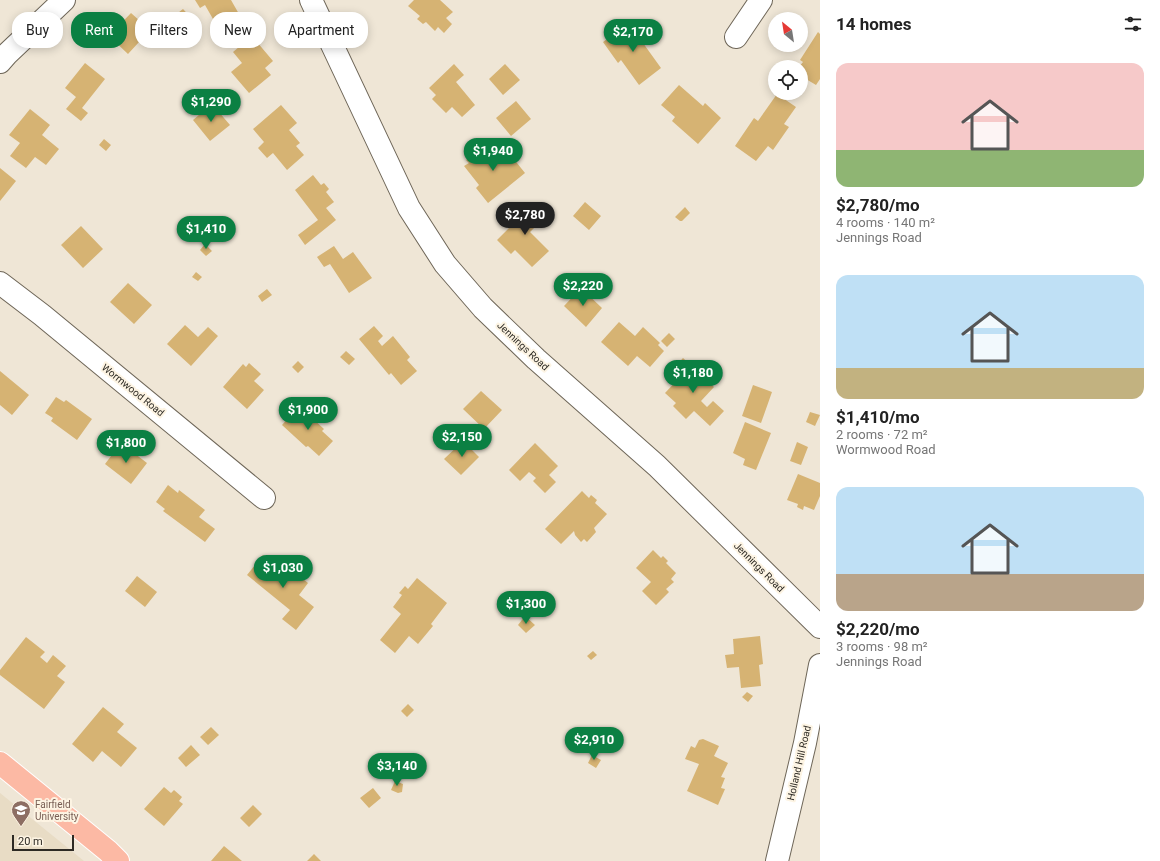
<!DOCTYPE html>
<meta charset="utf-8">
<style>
body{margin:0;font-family:Roboto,sans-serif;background:#f6f6f6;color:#222;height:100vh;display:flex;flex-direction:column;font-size:15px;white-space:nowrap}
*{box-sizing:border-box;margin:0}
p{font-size:13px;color:#767676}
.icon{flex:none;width:22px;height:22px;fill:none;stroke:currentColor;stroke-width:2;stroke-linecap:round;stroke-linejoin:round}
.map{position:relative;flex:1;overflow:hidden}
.details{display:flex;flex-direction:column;background:#fff;width:340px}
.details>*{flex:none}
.hud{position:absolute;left:12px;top:12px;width:380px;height:36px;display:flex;gap:8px}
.needle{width:26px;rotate:330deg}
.tools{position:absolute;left:768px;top:12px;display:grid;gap:8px}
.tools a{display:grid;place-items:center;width:40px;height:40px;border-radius:50%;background:#fff;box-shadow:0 2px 10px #0003;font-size:20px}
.scale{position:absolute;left:12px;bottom:10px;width:62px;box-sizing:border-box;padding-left:4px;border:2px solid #2d2a24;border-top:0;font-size:11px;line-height:14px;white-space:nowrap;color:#2d2a24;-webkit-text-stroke:3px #fdf4e3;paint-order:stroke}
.price{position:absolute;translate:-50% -34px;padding:0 9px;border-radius:14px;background:#0b8043;color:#fff;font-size:13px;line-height:26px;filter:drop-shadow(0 1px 2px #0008)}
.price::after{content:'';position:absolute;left:50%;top:24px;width:12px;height:9px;margin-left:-6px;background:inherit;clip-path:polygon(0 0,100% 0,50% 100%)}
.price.on{background:#222;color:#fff}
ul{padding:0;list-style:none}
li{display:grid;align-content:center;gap:8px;height:212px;padding:0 16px}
li span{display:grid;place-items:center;height:124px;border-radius:12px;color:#555}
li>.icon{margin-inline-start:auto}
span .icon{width:72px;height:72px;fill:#fffc;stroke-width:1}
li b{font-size:17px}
h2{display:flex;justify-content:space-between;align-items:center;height:48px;padding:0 16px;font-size:17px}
.chip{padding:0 14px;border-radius:16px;background:#fff;box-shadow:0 2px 10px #0003;font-size:14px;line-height:36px}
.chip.on{background:#0b8043;color:#fff}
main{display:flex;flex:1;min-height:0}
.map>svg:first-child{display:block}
.built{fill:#e8dcc5}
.building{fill:#d6b373}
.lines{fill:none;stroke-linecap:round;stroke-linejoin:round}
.minor-casing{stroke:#6e6658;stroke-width:24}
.major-casing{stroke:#fff;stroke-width:24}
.minor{stroke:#fff;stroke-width:22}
.major{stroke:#fcb9a4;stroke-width:22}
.labels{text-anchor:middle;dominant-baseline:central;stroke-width:4;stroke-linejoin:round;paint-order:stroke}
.street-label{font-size:10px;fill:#2d2a24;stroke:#fdf4e3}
.education-label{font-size:10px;fill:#785e54;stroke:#fdf4e3;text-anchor:start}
</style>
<main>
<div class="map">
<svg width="820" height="861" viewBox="0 0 820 861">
<rect width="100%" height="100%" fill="#efe6d6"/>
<path class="built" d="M0,793L84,861H0Z"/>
<path class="building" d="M195,0H231L239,14L217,26L205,5L200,8Z
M414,0H440L453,12L446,18L452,24L444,33L438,27L435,31L426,22L423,24L417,19L420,16L408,6Z
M183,9L196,23L186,31L174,16Z
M131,13L150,30L128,54L109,36Z
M631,22L645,41L643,43L661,68L639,85L621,60L618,63L603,42Z
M818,32L820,34V79L816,85L801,76V67H799L803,62L800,60Z
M252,36L273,61L265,68L271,75L249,93L231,72L242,63L233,52Z
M85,63L105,79L82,108L88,113L81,121L66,109L76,97L65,88Z
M454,64L464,75L456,82L475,105L462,117L452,107L446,113L432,99L436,95L429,88Z
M505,64L520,80L503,95L489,79Z
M679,85L703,106L705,103L721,118L698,144L672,121L675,117L661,105Z
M777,94L796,107L784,124L789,127L773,150L768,146L756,161L735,146L754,118L758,121Z
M516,101L531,119L511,136L496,118Z
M212,104L230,125L210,141L193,120Z
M281,105L297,123L289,130L300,143L296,146L304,155L287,170L273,153L267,158L258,148L264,142L253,129Z
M30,109L50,125L42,135L59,149L46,165L35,157L26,168L10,156L20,143L9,135Z
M104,139L111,145L106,151L99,145Z
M495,143L510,161L513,158L525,173L488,203L476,188L479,185L464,166L469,163L466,160L472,155L475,160Z
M0,168L16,181L0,201Z
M313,175L321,185L324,183L329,189L326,192L334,202L326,208L336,220L305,245L298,235L318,220L295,190Z
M530,202L545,217L530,232L549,251L532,267L515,250L511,254L497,240L517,220L514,218Z
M585,202L601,216L589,230L573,216Z
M685,207L690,213L682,221H680L675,217Z
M81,226L103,249L83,268L61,245Z
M205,244L212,251L206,256L200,250Z
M334,246L343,259L353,252L372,278L349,293L330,264L324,267L317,257Z
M196,272L202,277L198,281L192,277Z
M128,283L152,305L134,324L110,302Z
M581,288L602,308L586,327L564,306Z
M267,289L272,295L262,302L258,296Z
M619,322L635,336L643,327L660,343L658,345L664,351L650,367L637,356L628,366L601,342Z
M185,325L198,337L208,327L218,336L191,366L167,344Z
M374,326L383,336L378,341L382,346L393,336L410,357L407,360L417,371L401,385L391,373L389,375L359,339Z
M669,333L675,339L667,347L661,341Z
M346,351L355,359L349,365L340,357Z
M683,358L714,387L701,401L707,407L713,401L724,411L710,426L694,411L686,419L673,406L676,403L665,393L680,377L672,370Z
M298,361L304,367L298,373L292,367Z
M249,363L261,374L254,381L264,390L247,409L223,387L243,364L246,367Z
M0,371L29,395L12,415L0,405Z
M753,385L772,392L761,423L742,416Z
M481,391L502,410L484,429L463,409Z
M56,397L64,402L66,400L92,419L77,440L51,421L53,418L45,413Z
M299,406L324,429L322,431L333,441L319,456L308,446L306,447L282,425Z
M810,412L820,415L815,426L806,422Z
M745,422L771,433L756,470L743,465L745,459L733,453Z
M463,441L479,457L461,475L444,459Z
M797,442L808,447L801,465L790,461Z
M121,443L147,463L131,484L105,464Z
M535,443L558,466L549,475L556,482L545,493L533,481L536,478L529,472L520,481L509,470Z
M798,474L820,483V496L814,510L804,506L803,510L797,507L798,504L787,500Z
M168,485L178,493L179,490L205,510L199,517L215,529L205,542L163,511L165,509L156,502Z
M582,491L589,498L591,495L597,500L595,503L607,514L594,528L596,532L587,542L584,539L581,542L575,535L574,531L561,544L545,529Z
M653,550L661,558L663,556L668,561L666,563L676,573L671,579L674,582L666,589L669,592L656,605L642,591L651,582L636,568Z
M263,555L279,568L283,563L308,583L299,595L314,607L296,630L282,619L290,610L247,575Z
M137,576L157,592L145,607L125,591Z
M417,578L447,603L431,624L433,626L418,644L409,636L395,653L380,640L401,614L393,607L402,595L399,593L405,586L408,589Z
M525,616L535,625L526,633L518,625Z
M760,636L763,664L759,665L761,686L741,688L739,667L727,668L725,655L734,654L733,639Z
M26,637L45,652L40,657L47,663L53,655L66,666L57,676L65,682L44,709L0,675V670Z
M593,651L597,655L591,660L587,656Z
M747,692L753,696L748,702L742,697Z
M408,704L414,710L407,717L401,711Z
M103,707L124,724L117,732L137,748L121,767L102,751L93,762L72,744Z
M211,727L219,735L208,745L200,737Z
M703,739L719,746L714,756L728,763L721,777L725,778L721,788L725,789L718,805L687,791L699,764L685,759L691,746L695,748L699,740Z
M191,745L200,755L186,767L178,758Z
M592,755L601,760L596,768L588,763Z
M395,781L403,784L402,792L398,793L391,790Z
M164,787L171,793L174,790L182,797L179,801L183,804L164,826L144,809Z
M373,788L381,798L369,808L360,798Z
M253,805L262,814L249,827L240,818Z
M224,846L242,861H211Z
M314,854L321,861H307Z"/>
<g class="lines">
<g class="minor-casing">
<path id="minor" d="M311,0L409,208L445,264L483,308L536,359L657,466L820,627
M736,37L761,0
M0,62L7,54L64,0
M0,283L42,315L264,498
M777,861L805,743L820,665"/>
</g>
<g class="major-casing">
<path id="major" d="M0,763L108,851L118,861"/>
</g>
<use href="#minor" class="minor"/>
<use href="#major" class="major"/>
</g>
<defs>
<g id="university-pin" transform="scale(1)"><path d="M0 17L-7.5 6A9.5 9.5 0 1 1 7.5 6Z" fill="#8d6e63" stroke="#fdf4e3"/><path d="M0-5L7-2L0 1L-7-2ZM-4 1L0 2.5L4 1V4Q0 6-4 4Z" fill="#fff"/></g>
</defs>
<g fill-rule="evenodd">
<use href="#university-pin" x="21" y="810"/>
</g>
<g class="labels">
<g class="street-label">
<text transform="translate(523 346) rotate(43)">Jennings Road</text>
<text transform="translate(133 390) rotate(39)">Wormwood Road</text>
<text transform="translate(759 567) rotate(45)">Jennings Road</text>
<text transform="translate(799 763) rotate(-77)">Holland Hill Road</text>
</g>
<g class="education-label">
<text x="35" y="804">Fairfield<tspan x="35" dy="12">University</tspan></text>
</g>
</g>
</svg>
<div class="tools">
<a><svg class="needle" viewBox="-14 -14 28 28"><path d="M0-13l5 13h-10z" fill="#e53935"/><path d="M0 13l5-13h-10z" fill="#767676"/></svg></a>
<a><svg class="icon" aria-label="locate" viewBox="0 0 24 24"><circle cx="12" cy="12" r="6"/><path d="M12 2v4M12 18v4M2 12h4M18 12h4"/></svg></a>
</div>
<div class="scale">20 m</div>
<b class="price" style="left:633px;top:53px">$2,170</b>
<b class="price" style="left:211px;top:123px">$1,290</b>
<b class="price" style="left:493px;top:172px">$1,940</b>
<b class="price on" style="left:525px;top:236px">$2,780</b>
<b class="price" style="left:206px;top:250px">$1,410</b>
<b class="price" style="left:583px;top:307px">$2,220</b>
<b class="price" style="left:693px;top:394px">$1,180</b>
<b class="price" style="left:308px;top:431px">$1,900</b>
<b class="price" style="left:462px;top:458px">$2,150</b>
<b class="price" style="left:126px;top:464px">$1,800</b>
<b class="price" style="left:283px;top:589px">$1,030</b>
<b class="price" style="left:526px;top:625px">$1,300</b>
<b class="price" style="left:594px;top:761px">$2,910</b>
<b class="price" style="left:397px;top:787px">$3,140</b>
<div class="hud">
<a class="chip">Buy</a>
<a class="chip on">Rent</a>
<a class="chip">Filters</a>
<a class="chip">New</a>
<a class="chip">Apartment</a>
</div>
</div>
<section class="details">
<h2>14 homes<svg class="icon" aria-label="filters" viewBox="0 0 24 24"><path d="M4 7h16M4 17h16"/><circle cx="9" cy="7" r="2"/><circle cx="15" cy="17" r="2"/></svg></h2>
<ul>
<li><span style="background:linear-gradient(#f6c9c9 70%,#8fb573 0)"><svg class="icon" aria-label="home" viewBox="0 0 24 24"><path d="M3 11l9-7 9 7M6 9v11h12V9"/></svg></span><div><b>$2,780/mo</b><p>4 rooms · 140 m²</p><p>Jennings Road</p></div></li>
<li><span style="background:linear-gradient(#bfe0f5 75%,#c2b280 0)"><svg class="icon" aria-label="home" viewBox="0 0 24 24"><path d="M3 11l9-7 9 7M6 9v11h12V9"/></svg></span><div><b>$1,410/mo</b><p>2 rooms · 72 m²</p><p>Wormwood Road</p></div></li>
<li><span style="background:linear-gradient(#bfe0f5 70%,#b9a48a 0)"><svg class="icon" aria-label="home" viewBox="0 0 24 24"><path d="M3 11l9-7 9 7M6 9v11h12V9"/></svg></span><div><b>$2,220/mo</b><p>3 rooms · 98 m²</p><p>Jennings Road</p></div></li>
</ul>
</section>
</main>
